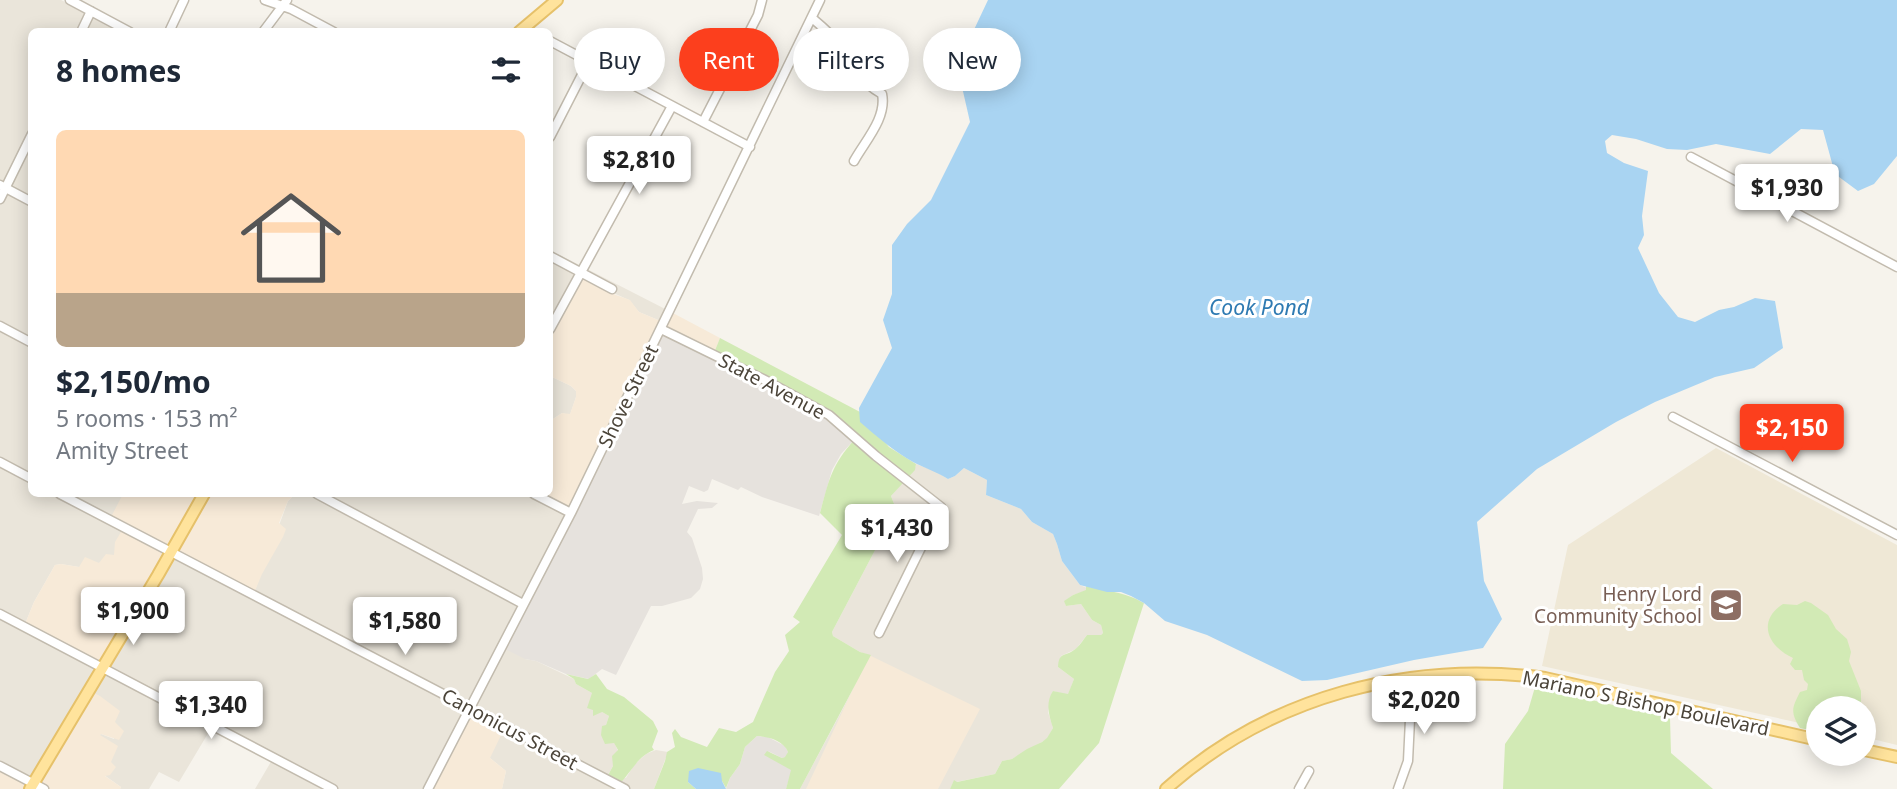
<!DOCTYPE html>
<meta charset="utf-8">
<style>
body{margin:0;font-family:"Noto Sans",sans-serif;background:#f2f2f3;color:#1f2937;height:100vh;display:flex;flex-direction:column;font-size:26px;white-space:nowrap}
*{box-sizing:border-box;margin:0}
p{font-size:23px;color:#747a83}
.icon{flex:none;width:38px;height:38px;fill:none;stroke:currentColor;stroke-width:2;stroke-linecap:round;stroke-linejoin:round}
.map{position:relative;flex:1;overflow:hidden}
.panel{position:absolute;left:28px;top:28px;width:525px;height:469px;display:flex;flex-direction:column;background:#fff;border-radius:10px;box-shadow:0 4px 18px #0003}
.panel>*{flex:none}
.guide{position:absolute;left:574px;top:28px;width:665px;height:63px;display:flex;gap:14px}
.buttons{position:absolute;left:1806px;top:696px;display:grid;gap:14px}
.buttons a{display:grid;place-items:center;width:70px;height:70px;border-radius:50%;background:#fff;box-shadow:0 4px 18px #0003;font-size:35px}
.price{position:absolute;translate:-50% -60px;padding:0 16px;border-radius:7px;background:#fff;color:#222;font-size:23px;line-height:46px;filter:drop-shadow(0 2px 4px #0008)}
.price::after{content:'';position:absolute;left:50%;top:42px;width:21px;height:16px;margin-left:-10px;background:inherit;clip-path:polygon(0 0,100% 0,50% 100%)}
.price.on{background:#fc3f1d;color:#fff}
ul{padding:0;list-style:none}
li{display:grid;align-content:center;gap:14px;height:371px;padding:0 28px}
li+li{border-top:2px solid #e0e1e3}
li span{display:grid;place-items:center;height:217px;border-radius:10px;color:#555}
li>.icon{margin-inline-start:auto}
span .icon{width:126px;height:126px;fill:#fffc;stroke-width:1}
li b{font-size:30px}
h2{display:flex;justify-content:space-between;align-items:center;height:84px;padding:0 28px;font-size:30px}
.tag{padding:0 24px;border-radius:32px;background:#fff;box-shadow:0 4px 18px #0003;font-size:24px;line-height:63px}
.tag.on{background:#fc3f1d;color:#fff}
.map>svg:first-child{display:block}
.residential{fill:#eae5da}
.commercial{fill:#f7ead8}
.industrial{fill:#e6e2dd}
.education{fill:#efe8d6}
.green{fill:#d2eab5}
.water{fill:#a9d4f2}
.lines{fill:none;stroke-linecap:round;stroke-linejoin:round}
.minor-casing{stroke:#c2bbae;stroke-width:11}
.major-casing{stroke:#e6c16a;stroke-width:14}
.minor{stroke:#fff;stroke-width:8}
.major{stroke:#ffe39c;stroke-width:10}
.labels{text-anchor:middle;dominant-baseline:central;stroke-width:6;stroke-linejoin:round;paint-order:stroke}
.street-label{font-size:19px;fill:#4b4439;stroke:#fff}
.education-label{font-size:19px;fill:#785e54;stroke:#fff;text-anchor:end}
.water-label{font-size:21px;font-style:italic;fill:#2e7ab2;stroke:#fff}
</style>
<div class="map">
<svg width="1897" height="789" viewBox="0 0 1897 789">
<rect width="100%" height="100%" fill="#f6f3ec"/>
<path class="residential" d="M0,0H61L123,31L32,32V494H123L124,526L114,556L99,563L79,567L61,564L55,565L34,602L25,624L171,551L254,593L288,501L295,494H536L571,512L525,659L536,661L574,679L576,684L592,693V698L602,712L609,716L606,725L618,751L613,766L606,779L626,778L634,765L646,754L656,750L668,752L654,789H502L506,771L490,758L428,789H255L272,760L213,725L179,782L159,772L149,789H120L121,787L104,775L111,762L99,735L101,734L114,739L115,722L35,781L0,765Z
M550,250L671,312L663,322L639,312L629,300L609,291L550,329Z
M550,376L571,386L576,391V397L570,415L562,413L553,419L550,426Z
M916,464L935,471L948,479L955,476L964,468L987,480L986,495L1021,509L1032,522L1053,534L1057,544L1062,561L1080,585L1087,588L1086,591L1073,595L1065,601L1066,606L1081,604L1092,620L1101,625L1103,633L1101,635H1087L1076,649L1061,656L1058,667L1074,679L1068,695L1053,691L1048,712L1053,728L1047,739L1012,759L1002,761L995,774L956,782L954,781L950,789H800L871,656L860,652L833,636L832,632L893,516L896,509L891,496L915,468Z"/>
<path class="commercial" d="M580,275L616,295L630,300L639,312L663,322L671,312L720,338L714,353L571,512L536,494H550V426L553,419L562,413L570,414L576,397V391L571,386L550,376V329Z
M123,494H295L288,501L279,523L286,529L283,537L262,574L254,593L176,552L104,665L25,624L34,602L55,565L61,564L79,567L85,557L99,563L106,554L114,555L115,542L124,527L111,517Z
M869,655L980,709L938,789H806Z
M90,691L100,696L120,711L115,722L124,731L119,740L101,734L100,735L118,746L111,762L116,767L110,775L105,776L121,787L120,789H0V765L34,780Z
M468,710L505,727L490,758L506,771L502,789H428Z"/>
<path class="industrial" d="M661,330L813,404L855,439L841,454L832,470L819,516L762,497L741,487L738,490L712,479L708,490L704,492L689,486L682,504L697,501L718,503L712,508L698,509L687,532L692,538L702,568L703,579L700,589L691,598L662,606H651L616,675L602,669L589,679L566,674L536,661L525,659L501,647Z
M757,736L768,737L785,746L788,752L786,757L782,758L768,751L792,770L786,789H726L730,778L740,764L745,747Z"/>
<path class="education" d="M1716,448L1897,545V745L1864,737V709H1818V727L1542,666L1568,545Z"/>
<path class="green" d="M720,338L860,412L889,447L916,464L915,470L891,496L896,509L893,516L832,632L833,636L860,652L871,655L800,789H786L791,770L764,755L767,751L782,758L785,757L788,752C783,740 768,737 757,736L745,747L740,764L730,778L726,788L722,781L688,782L696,789H654L665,761L667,752L675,747L672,733L675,729L681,737L707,747L719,728L736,732L753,722L775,672L789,651L785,635L800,622L793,617L842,535L820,513C829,480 831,466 855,439L828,413L714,353Z
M1086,586C1108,592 1123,591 1144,603L1099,743L1059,789H950L954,780L957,782L995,774L1002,761L1012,759L1027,749L1042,742L1047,738L1053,728C1049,716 1045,703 1053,691L1068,694L1074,679L1058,667C1059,652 1064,657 1074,650C1079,647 1083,640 1087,635H1101L1103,633L1101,625L1092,620L1081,604L1066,606L1064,601L1073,595L1086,590Z
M1805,601L1811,603L1828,615L1836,629L1847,639L1851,652L1849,661L1861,691V709H1818V732L1800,728C1790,712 1792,708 1800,692L1807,690L1808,684L1804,680L1802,670H1795L1790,664L1793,658C1767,646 1757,621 1783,604L1797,605Z
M566,674L588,679L596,674L607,689L624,697L653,721L658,731L652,747L654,750C636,757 631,774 617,786L606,779L613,766L612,756L618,750L614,743L605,744L601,735L602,726L606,725L609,716L602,712L593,716V710L587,708L592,693L576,684L574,679Z
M1535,687L1670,718L1671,753L1713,789H1503L1505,744L1528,711Z"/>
<path class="water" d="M988,0H1897V156L1874,184L1858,191L1835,174L1823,130L1801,129L1770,154L1716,144L1687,150L1667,149L1636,139L1612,135L1605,141L1607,153L1624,163L1648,171L1642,216L1644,235L1638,248L1659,293L1678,317L1695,322L1719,310L1734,307L1755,298L1775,301L1783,348L1754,368L1715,377L1655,402L1616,422L1537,469L1477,522L1484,581L1502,619L1483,648L1414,660L1327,680L1302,681L1207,635L1165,621L1144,603L1131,596L1121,592H1107L1080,585L1062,561L1057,544L1053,534L1032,522L1021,509L986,495L987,480L964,468L955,476L948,479C937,472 925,468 913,462C894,451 877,437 860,422L859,408L892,348L883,320L892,294V245L907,224L931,200L970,122L962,87L971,36Z
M698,768L721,773L722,781L726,789H696L688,782L689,771Z"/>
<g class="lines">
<g class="minor-casing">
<path id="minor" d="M70,0L130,32
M265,0L291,9L334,32
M812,18C824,28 837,40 847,53C852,59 854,66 858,72C864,82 873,89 882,94C887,118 865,141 854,161
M81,32L91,11
M169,32L184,0
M263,32L287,0
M550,41L750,147
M703,122L758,15L762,0
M550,137L589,61
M1691,157L1897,267
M0,185L32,202
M0,199L32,134
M550,256L612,289
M0,326L32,343
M550,329L672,106
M661,329L765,380L829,415L876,456L941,507L879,633
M1673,417L1897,535
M0,462L32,479
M60,494L625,789
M317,494L523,604
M534,494L571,513
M0,614L333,789
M0,766L44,789
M428,789L571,513L820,0
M1299,789L1309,771
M1398,789L1408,761L1411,699L1408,678"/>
</g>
<g class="major-casing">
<path id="major" d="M519,32L557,0
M1864,750L1897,757
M30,789L158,575L204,494
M1166,789C1270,696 1409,660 1545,678L1818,740"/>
</g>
<use href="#minor" class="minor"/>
<use href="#major" class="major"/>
</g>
<defs>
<g id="school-square" transform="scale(1.75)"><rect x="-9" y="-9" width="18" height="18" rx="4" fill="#8d6e63" stroke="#fff"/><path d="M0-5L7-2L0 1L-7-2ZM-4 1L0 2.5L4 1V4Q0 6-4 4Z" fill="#fff"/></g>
</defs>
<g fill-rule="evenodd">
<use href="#school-square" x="1726" y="605"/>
</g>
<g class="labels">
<g class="street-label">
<text transform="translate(772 386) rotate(28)">State Avenue</text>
<text transform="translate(628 396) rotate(-64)">Shove Street</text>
<text transform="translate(1646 703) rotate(12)">Mariano S Bishop Boulevard</text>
<text transform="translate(510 729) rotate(28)">Canonicus Street</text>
</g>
<g class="education-label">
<text x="1702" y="594">Henry Lord<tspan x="1702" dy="22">Community School</tspan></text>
</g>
<g class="water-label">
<text x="1259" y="307">Cook Pond</text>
</g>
</g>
</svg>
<div class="buttons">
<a><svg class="icon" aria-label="layers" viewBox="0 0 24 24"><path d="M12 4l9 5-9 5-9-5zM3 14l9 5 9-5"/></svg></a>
</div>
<b class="price" style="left:639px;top:196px">$2,810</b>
<b class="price" style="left:1787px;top:224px">$1,930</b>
<b class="price on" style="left:1792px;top:464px">$2,150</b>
<b class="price" style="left:897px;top:564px">$1,430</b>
<b class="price" style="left:133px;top:647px">$1,900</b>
<b class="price" style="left:405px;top:657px">$1,580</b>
<b class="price" style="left:1424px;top:736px">$2,020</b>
<b class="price" style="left:211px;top:741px">$1,340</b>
<div class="guide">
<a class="tag">Buy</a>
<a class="tag on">Rent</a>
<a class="tag">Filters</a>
<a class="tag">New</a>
</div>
<section class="panel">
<h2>8 homes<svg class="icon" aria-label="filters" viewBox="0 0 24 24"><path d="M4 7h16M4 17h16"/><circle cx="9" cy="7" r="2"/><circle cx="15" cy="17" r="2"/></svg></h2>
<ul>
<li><span style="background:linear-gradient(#ffd9b3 75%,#b9a48a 0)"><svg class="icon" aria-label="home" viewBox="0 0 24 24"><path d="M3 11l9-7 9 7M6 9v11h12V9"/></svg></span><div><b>$2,150/mo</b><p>5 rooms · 153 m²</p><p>Amity Street</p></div></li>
</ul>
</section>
</div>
